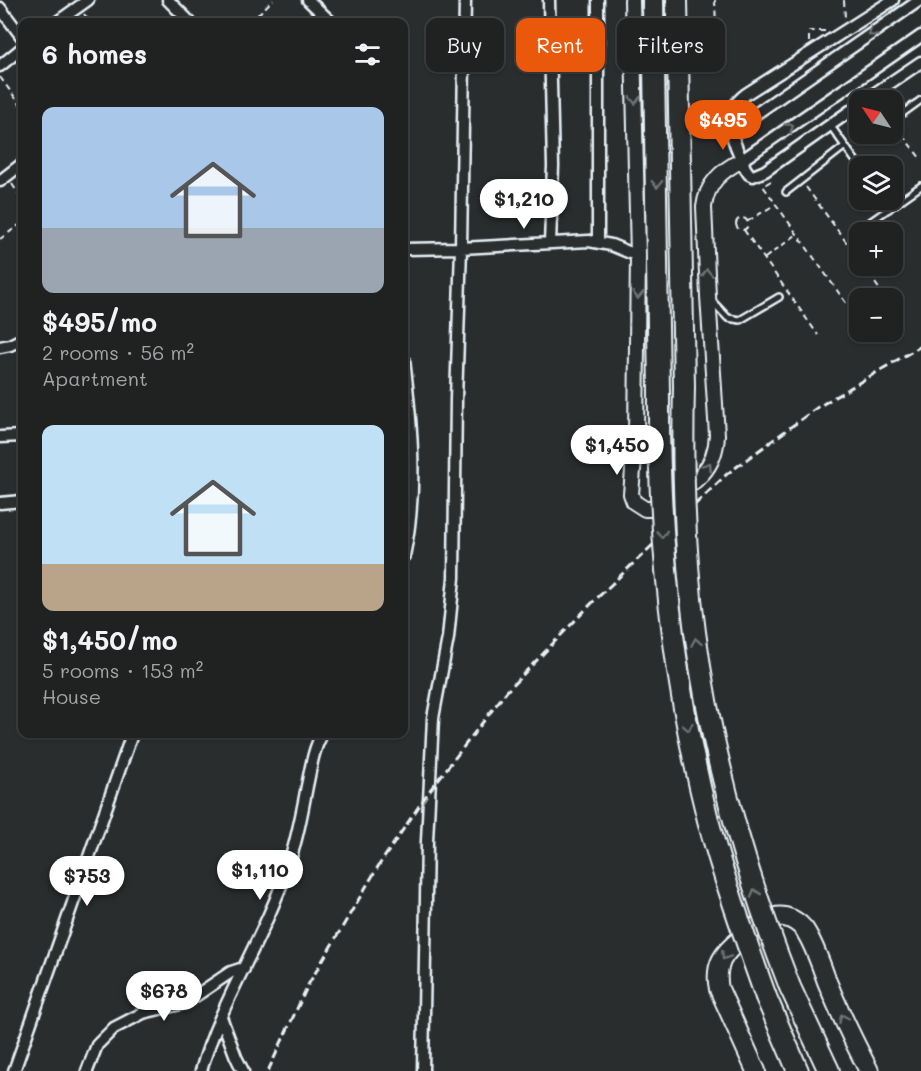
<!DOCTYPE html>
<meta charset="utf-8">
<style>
body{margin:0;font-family:Mali,sans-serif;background:#2d2f2f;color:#f1f3f6;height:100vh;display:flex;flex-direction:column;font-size:22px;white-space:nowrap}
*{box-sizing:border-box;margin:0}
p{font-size:20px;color:#a2a4a5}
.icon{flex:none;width:33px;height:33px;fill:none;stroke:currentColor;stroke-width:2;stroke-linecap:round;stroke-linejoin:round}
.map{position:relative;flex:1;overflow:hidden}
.side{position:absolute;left:18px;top:18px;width:390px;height:720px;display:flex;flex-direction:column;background:#202222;border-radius:12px;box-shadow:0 2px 4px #0004,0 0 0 2px #3d3f40}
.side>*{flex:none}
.hud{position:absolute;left:426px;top:18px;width:405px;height:54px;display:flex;gap:12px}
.needle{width:39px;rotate:305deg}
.fabs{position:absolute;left:849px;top:90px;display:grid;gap:12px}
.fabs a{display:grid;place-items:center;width:54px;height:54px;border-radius:12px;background:#202222;box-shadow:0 2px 4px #0004,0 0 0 2px #3d3f40;font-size:30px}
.price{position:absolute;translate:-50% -51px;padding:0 14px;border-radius:21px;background:#fff;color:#222;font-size:20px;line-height:39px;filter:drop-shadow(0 2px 3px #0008)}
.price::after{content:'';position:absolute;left:50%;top:36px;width:18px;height:14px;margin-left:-9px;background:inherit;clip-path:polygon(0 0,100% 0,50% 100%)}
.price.selected{background:#ea580c;color:#fff}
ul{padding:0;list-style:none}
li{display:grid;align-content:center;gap:12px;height:318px;padding:0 24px}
li span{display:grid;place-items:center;height:186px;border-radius:12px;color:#555}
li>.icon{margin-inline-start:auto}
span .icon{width:108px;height:108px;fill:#fffc;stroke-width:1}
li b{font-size:26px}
h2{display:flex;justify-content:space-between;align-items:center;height:72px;padding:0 24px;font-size:26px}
.chip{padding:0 21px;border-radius:12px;background:#202222;box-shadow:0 2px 4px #0004,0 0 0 2px #3d3f40;font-size:21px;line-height:54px}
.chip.selected{background:#ea580c;color:#fff}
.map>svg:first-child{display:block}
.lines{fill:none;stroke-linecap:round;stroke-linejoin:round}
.service-casing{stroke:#e8f1f8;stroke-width:10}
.minor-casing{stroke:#e8f1f8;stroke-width:15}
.tertiary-casing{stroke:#e8f1f8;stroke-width:18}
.trunk-casing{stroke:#e8f1f8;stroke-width:22}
.motorway-casing{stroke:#e8f1f8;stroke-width:24}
.path{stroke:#e8f1f8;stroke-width:2;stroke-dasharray:6 4.5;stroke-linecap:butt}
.service{stroke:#2a2d2e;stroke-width:5}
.minor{stroke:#2a2d2e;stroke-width:10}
.tertiary{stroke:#2a2d2e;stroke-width:14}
.trunk{stroke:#2a2d2e;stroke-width:18}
.motorway{stroke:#2a2d2e;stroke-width:20}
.rail{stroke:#e8f1f8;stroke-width:3;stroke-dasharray:9 4.5;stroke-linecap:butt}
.motorway-bridge-casing{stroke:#e8f1f8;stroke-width:24;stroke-linecap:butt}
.motorway-bridge{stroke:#2a2d2e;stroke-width:20}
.oneway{stroke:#6c7275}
</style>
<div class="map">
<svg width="921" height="1071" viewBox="0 0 921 1071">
<rect width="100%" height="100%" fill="#2a2d2e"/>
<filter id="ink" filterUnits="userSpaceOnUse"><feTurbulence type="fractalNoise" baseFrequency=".0167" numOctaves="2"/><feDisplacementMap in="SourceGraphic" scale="12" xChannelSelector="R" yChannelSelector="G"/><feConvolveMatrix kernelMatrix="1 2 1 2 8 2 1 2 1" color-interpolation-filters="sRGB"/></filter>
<g filter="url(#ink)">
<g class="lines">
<g class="service-casing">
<path id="service" d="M892,121L921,100
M830,125L860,167
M870,137L875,134
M786,192L845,146
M882,200L889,209
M853,234L921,186
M711,300L728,318L740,320L779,297"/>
</g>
<g class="minor-casing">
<path id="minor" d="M168,0L190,22
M308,0L331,22
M549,0L553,166L550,243
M598,0V242
M0,8L22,37
M57,22L88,0
M0,66L22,48
M865,100L921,62
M860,104L765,171L753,176L749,174L745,168C734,140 717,116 746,94L893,0
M731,131L920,0
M742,160L921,36
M0,181L22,164
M404,249L461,248L589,241L611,245L638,256
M0,347L10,345L22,339
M404,360C412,426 418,491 404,556
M0,437L22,436
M0,503L22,501
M221,1017L236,1057L243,1071
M14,1071L132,734
M87,1071L97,1045L114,1028L143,1013L185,1003L231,972L240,969H244
M201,1071C221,1000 265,937 288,866C297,840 302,813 307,786C311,768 313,750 322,734
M423,1071L427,841L433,718L448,638L454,578L456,399L461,248L465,0"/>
</g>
<g class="tertiary-casing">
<path id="tertiary" d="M632,0L638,256L636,434L631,494L634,502L645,509H652C685,487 715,478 717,435L708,296L704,207C707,183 721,171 742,160"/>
</g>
<g class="trunk-casing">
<path id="trunk" d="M756,1071L719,989C714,965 723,953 741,939C754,929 768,914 785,917C793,919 799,923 804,929C815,945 821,966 828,984C840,1013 854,1042 869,1071"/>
</g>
<g class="motorway-casing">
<path id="motorway" d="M653,0L659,392
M677,0L684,386
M790,987L829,1071
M766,997L798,1071"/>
</g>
<path class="path" d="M715,0L717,55
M844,0L845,18
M84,14L90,22
M250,22L273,0
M809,42V31H825
M0,77L22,107
M896,127L921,159
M771,181L763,186L846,303
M12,184L22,199
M806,187L860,261
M736 224a6 6 0 1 1 12 0a6 6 0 1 1-12 0Z
M748,221L776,204
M744,230L818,335
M0,239L22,223
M765,258L796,235
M863,266L880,290"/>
<use href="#service" class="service"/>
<use href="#minor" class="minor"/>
<use href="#tertiary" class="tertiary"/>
<use href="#trunk" class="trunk"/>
<use href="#motorway" class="motorway"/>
<path class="rail" d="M268,1071L308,985L379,865L430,790L507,691L594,601L727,474L818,407L921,346"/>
<g class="motorway-bridge-casing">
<path id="motorway-bridge" d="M684,386C682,468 684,550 695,632C711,754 745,872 790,987
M659,392C658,537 672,679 708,820C724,880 745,938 766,997"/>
</g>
<use href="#motorway-bridge" class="motorway-bridge"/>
</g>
<defs><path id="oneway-chevron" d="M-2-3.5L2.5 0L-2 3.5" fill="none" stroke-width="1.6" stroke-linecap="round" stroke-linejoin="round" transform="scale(1.5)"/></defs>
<g class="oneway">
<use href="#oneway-chevron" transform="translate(872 33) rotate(145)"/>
<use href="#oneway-chevron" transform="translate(635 100) rotate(89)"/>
<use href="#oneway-chevron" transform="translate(790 127) rotate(-35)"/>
<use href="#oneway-chevron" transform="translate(657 184) rotate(89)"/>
<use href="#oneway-chevron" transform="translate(707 273) rotate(-92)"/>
<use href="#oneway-chevron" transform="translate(638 295) rotate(91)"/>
<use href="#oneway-chevron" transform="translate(708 466) rotate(-56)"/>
<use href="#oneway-chevron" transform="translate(662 534) rotate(86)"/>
<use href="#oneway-chevron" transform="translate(696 642) rotate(-99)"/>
<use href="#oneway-chevron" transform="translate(688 727) rotate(79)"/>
<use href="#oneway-chevron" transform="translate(755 893) rotate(-109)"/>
<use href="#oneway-chevron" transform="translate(725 956) rotate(123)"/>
<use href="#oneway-chevron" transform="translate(843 1018) rotate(-115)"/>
</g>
</g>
</svg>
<div class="fabs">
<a><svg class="needle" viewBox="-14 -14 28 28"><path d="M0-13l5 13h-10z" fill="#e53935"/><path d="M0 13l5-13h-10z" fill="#a2a4a5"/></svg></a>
<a><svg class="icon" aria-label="layers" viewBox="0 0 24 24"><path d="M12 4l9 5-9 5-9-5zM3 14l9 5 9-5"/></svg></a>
<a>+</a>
<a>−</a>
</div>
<b class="price selected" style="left:723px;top:151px">$495</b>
<b class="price" style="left:524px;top:230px">$1,210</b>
<b class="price" style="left:617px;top:476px">$1,450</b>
<b class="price" style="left:260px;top:901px">$1,110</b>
<b class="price" style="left:87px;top:907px">$753</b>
<b class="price" style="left:164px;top:1022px">$678</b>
<div class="hud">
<a class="chip">Buy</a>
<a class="chip selected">Rent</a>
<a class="chip">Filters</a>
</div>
<section class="side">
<h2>6 homes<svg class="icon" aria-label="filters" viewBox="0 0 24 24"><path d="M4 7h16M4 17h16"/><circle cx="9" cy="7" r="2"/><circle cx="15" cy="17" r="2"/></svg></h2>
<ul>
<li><span style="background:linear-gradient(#a9c7e8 65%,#9aa5b1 0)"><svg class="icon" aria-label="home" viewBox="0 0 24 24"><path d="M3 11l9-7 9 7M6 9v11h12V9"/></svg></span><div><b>$495/mo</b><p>2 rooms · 56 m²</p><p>Apartment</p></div></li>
<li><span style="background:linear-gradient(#bfe0f5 75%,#b9a48a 0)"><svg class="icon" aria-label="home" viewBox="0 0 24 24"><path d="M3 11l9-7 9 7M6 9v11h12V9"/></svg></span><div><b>$1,450/mo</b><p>5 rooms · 153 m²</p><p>House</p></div></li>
</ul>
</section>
</div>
